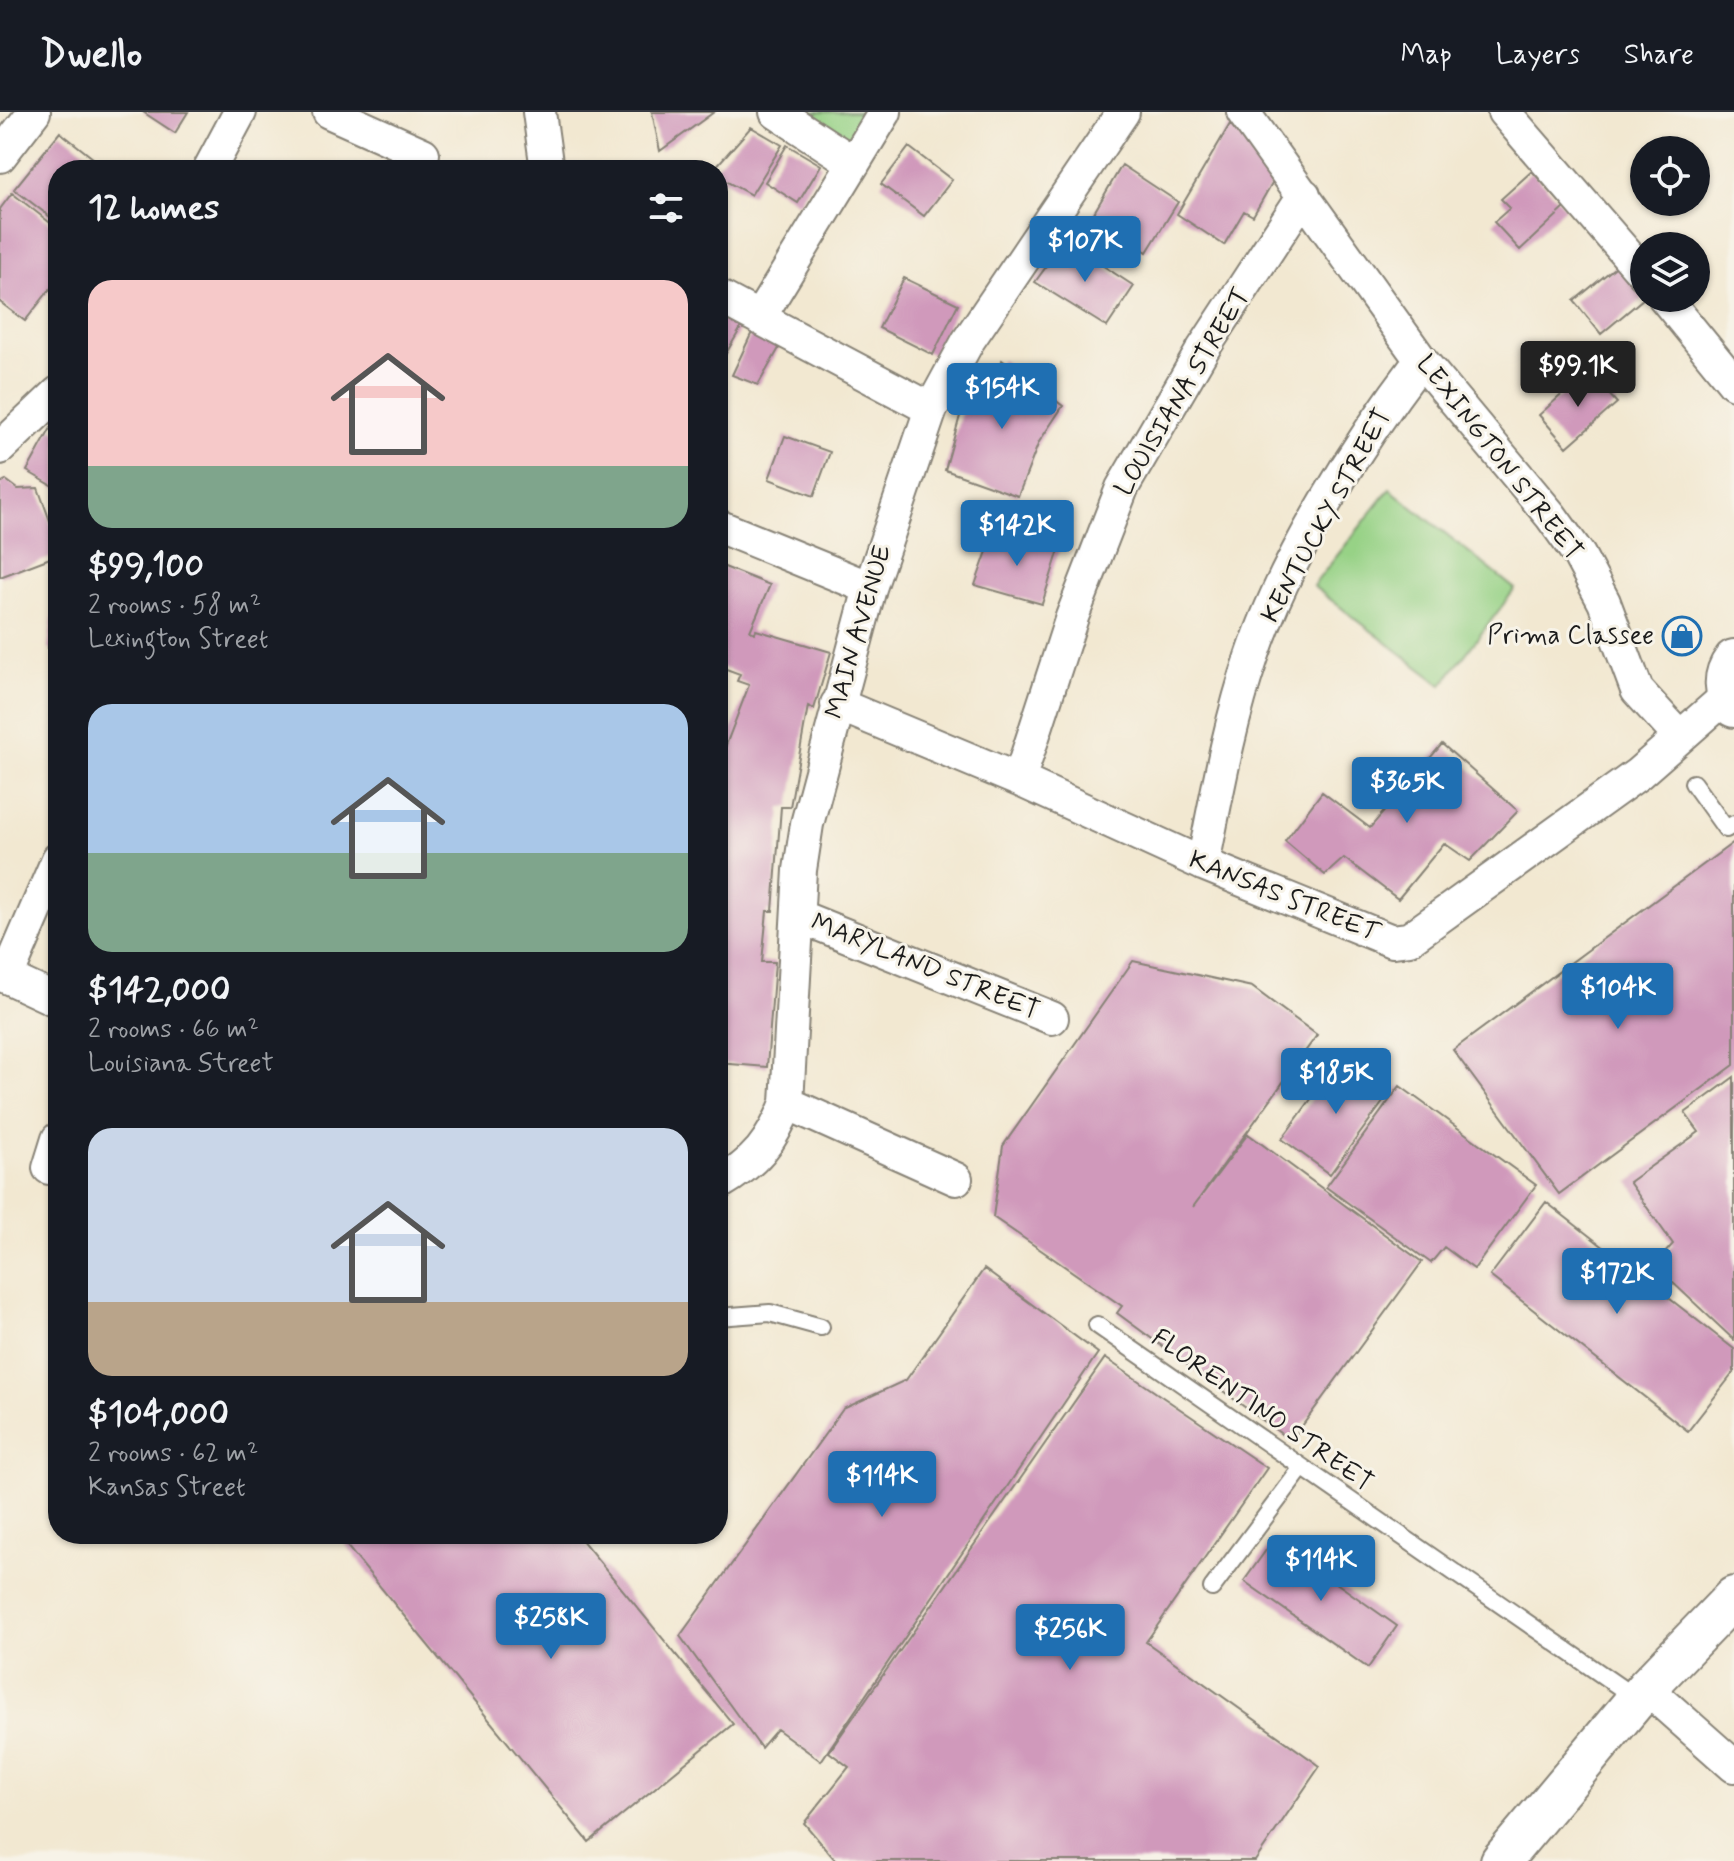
<!DOCTYPE html>
<meta charset="utf-8">
<style>
body{margin:0;font-family:Mynerve,sans-serif;background:#20242c;color:#f1f3f6;height:100vh;display:flex;flex-direction:column;font-size:30px;white-space:nowrap}
*{box-sizing:border-box;margin:0}
p{font-size:26px;color:#9ea1a6}
.icon{flex:none;width:44px;height:44px;fill:none;stroke:currentColor;stroke-width:2;stroke-linecap:round;stroke-linejoin:round}
.map{position:relative;flex:1;overflow:hidden}
.panel{position:absolute;left:48px;top:48px;width:680px;height:1384px;display:flex;flex-direction:column;background:#171b24;border-radius:32px;box-shadow:0 2px 6px #0004}
.panel>*{flex:none}
.controls{position:absolute;left:1630px;top:24px;display:grid;gap:16px}
.controls a{display:grid;place-items:center;width:80px;height:80px;border-radius:50%;background:#171b24;box-shadow:0 2px 6px #0004;font-size:40px}
.price{position:absolute;translate:-50% -68px;padding:0 18px;border-radius:8px;background:#1f6fb2;color:#fff;font-size:26px;line-height:52px;filter:drop-shadow(0 2px 4px #0008)}
.price::after{content:'';position:absolute;left:50%;top:48px;width:24px;height:18px;margin-left:-12px;background:inherit;clip-path:polygon(0 0,100% 0,50% 100%)}
.price.selected{background:#222;color:#fff}
ul{padding:0;list-style:none}
li{display:grid;align-content:center;gap:16px;height:424px;padding:0 40px}
li span{display:grid;place-items:center;height:248px;border-radius:24px;color:#555}
li>.icon{margin-inline-start:auto}
span .icon{width:144px;height:144px;fill:#fffc;stroke-width:1}
li b{font-size:34px}
h2{display:flex;justify-content:space-between;align-items:center;height:96px;padding:0 40px;font-size:34px}
header{display:flex;align-items:center;gap:48px;box-sizing:border-box;height:112px;padding:0 40px;background:#171b24;border-bottom:2px solid #363941}
header strong{font-size:38px}
nav{display:flex;gap:44px;margin-inline-start:auto;font-size:28px}
.map>svg:first-child{display:block}
.green{fill:#97d286;stroke:#5a7751;stroke-width:2}
.building{fill:#d099bb}
.lines{fill:none;stroke-linecap:round;stroke-linejoin:round}
.service-casing{stroke:#878276;stroke-width:20}
.minor-casing{stroke:#878276;stroke-width:36}
.tertiary-casing{stroke:#878276;stroke-width:44}
.service{stroke:#fff;stroke-width:16}
.minor{stroke:#fff;stroke-width:32}
.tertiary{stroke:#fff;stroke-width:40}
.labels{text-anchor:middle;dominant-baseline:central;stroke-width:6;stroke-linejoin:round;paint-order:stroke}
.street-label{font-size:26px;fill:#1c1c1c;stroke:#f7f3e8}
.poi-label{font-size:26px;fill:#1c1c1c;stroke:#f7f3e8;text-anchor:end}
</style>
<header>
<strong>Dwello</strong>
<nav><a>Map</a><a>Layers</a><a>Share</a></nav>
</header>
<div class="map">
<svg width="1734" height="1749" viewBox="0 0 1734 1749">
<rect width="100%" height="100%" fill="#f7f3e8"/>
<filter id="ink" filterUnits="userSpaceOnUse"><feTurbulence type="fractalNoise" baseFrequency=".0125" numOctaves="2"/><feDisplacementMap in="SourceGraphic" scale="16" xChannelSelector="R" yChannelSelector="G"/><feConvolveMatrix kernelMatrix="1 2 1 2 8 2 1 2 1" color-interpolation-filters="sRGB"/></filter>
<filter id="wash" filterUnits="userSpaceOnUse"><feTurbulence type="fractalNoise" baseFrequency=".006" numOctaves="4" result="noise"/><feDisplacementMap in="SourceGraphic" scale="32" xChannelSelector="R" yChannelSelector="G"/><feGaussianBlur stdDeviation="1.8" result="paint"/><feColorMatrix in="noise" values="0 0 0 0 0 0 0 0 0 0 0 0 0 0 0 0 0 1.4 0 .05"/><feComposite in="paint" operator="in"/></filter>
<g filter="url(#wash)">
<rect width="100%" height="100%" fill="#f2e8d1"/>
<path class="green" d="M784,0H878L851,43Z
M1390,377L1515,477L1442,573L1313,474Z"/>
<g id="blocks">
<path class="building" d="M143,0H188L175,21Z
M652,0H714L660,39Z
M1230,12L1276,64L1253,104L1244,99L1224,133L1177,102Z
M751,15L782,33L751,83L718,65V58H713Z
M60,20L108,58H58V111L14,77Z
M787,33L821,53L798,91L765,70Z
M909,35L952,68L924,104L881,72Z
M1122,53L1178,90L1147,140L1092,104Z
M1532,59L1565,96L1520,138L1494,110L1510,96L1501,87Z
M12,81L58,117V167L25,209L0,190V97Z
M1065,129L1134,174L1107,215L1035,170Z
M1619,152L1644,186L1601,222L1574,189Z
M904,166L958,192L933,243L879,216Z
M718,194L745,209L718,255Z
M754,216L782,231L758,273L732,263Z
M1002,248L1063,294L1039,330L1018,384L945,358L960,304Z
M1588,259L1617,291L1567,335L1539,303Z
M51,316L58,320V377L27,359Z
M785,324L830,340L814,384L769,367Z
M6,368L18,377L38,376L58,431V443L0,465V371Z
M994,420L1059,438L1042,492L975,473Z
M722,454L770,473L750,519L755,521L756,518L831,540L814,597L808,594L790,695H781L773,799H767L762,850H775L767,955L718,951V727L726,633L749,573L737,569L740,562L718,554V462Z
M56,484H58V538L48,536Z
M1442,632L1518,699L1470,749L1444,731L1398,787L1344,746L1325,763L1285,729L1322,680L1370,716Z
M1734,730V953L1559,1082L1453,938Z
M1133,849L1252,875L1317,923L1193,1095L1248,1022L1422,1150L1291,1329L1117,1201L1122,1194L993,1105L1003,1034Z
M1341,946L1389,982L1330,1062L1282,1027Z
M1734,965V1228L1654,1153L1673,1132L1629,1070L1699,1020L1685,1001Z
M1400,974L1536,1073L1474,1157L1444,1135L1431,1151L1326,1075Z
M1546,1090L1734,1237V1260L1688,1319L1490,1164Z
M984,1157L1098,1241L821,1649L777,1617L761,1636L680,1524L843,1297L906,1268Z
M1105,1246L1267,1356L1146,1530L1320,1654L1255,1749H836L804,1711L849,1655L829,1640Z
M337,1422H577L733,1612L589,1730Z
M1274,1427L1397,1514L1368,1556L1244,1469Z"/>
</g>
</g>
<g filter="url(#ink)">
<use href="#blocks" fill-opacity="0" stroke="#878276" stroke-width="2"/>
<g class="lines">
<g class="service-casing">
<path id="service" d="M1693,671L1726,717L1734,712
M718,1205L770,1201L821,1215
M1097,1213L1637,1587
M1212,1476L1301,1357"/>
</g>
<g class="minor-casing">
<path id="minor" d="M329,0L423,42
M539,0L547,58
M776,0L854,51
M1243,0L1421,248L1551,404L1579,443L1604,490L1637,578L1678,623
M1504,0L1644,162
M0,44L34,0
M209,58L240,0
M718,184L931,297
M1665,186L1734,271
M759,206L885,0
M0,336L58,281
M718,414L870,476
M837,592L1019,668L1203,752L1392,829L1409,827L1638,662L1727,584
M1019,668L1072,505L1122,376L1203,237L1304,83
M1203,752C1217,682 1229,612 1252,545C1285,446 1358,331 1421,248
M798,804L1052,906
M0,862L58,889
M7,865L58,747
M787,991L956,1067
M49,1056L58,1027
M718,1072C755,1051 772,1030 787,991L800,758L807,712L870,476L900,388L931,297L968,229L1123,0
M1646,1576L1734,1654"/>
</g>
<g class="tertiary-casing">
<path id="tertiary" d="M1734,548C1722,564 1724,580 1734,595
M1501,1749L1646,1576L1734,1485"/>
</g>
<use href="#service" class="service"/>
<use href="#minor" class="minor"/>
<use href="#tertiary" class="tertiary"/>
</g>
</g>
<defs>
<g id="shop-ring" transform="scale(2)"><circle r="9.5" fill="#f7f3e8" stroke="#1f6fb2" stroke-width="1.5"/><path d="M-5-2.5h2.3a2.7 3.5 0 0 1 5.4 0H5L5.5 6h-11ZM-1.5-2.5h3a1.5 2.3 0 0 0-3 0Z" fill="#1f6fb2"/></g>
</defs>
<g fill-rule="evenodd">
<use href="#shop-ring" x="1682" y="524"/>
</g>
<g class="labels">
<g class="street-label">
<text transform="translate(1183 280) rotate(-59)">LOUISIANA STREET</text>
<text transform="translate(1499 346) rotate(52)">LEXINGTON STREET</text>
<text transform="translate(1327 404) rotate(-61)">KENTUCKY STREET</text>
<text transform="translate(859 520) rotate(-74)">MAIN AVENUE</text>
<text transform="translate(1284 785) rotate(22)">KANSAS STREET</text>
<text transform="translate(925 855) rotate(22)">MARYLAND STREET</text>
<text transform="translate(1262 1299) rotate(35)">FLORENTINO STREET</text>
</g>
<g class="poi-label">
<text x="1654" y="524">Prima Classee</text>
</g>
</g>
</svg>
<div class="controls">
<a><svg class="icon" aria-label="locate" viewBox="0 0 24 24"><circle cx="12" cy="12" r="6"/><path d="M12 2v4M12 18v4M2 12h4M18 12h4"/></svg></a>
<a><svg class="icon" aria-label="layers" viewBox="0 0 24 24"><path d="M12 4l9 5-9 5-9-5zM3 14l9 5 9-5"/></svg></a>
</div>
<b class="price" style="left:1085px;top:172px">$107K</b>
<b class="price selected" style="left:1578px;top:297px">$99.1K</b>
<b class="price" style="left:1002px;top:319px">$154K</b>
<b class="price" style="left:1017px;top:456px">$142K</b>
<b class="price" style="left:1407px;top:713px">$365K</b>
<b class="price" style="left:1618px;top:919px">$104K</b>
<b class="price" style="left:1336px;top:1004px">$185K</b>
<b class="price" style="left:1617px;top:1204px">$172K</b>
<b class="price" style="left:882px;top:1407px">$114K</b>
<b class="price" style="left:1321px;top:1491px">$114K</b>
<b class="price" style="left:551px;top:1549px">$258K</b>
<b class="price" style="left:1070px;top:1560px">$256K</b>
<section class="panel">
<h2>12 homes<svg class="icon" aria-label="filters" viewBox="0 0 24 24"><path d="M4 7h16M4 17h16"/><circle cx="9" cy="7" r="2"/><circle cx="15" cy="17" r="2"/></svg></h2>
<ul>
<li><span style="background:linear-gradient(#f6c9c9 75%,#7fa58c 0)"><svg class="icon" aria-label="home" viewBox="0 0 24 24"><path d="M3 11l9-7 9 7M6 9v11h12V9"/></svg></span><div><b>$99,100</b><p>2 rooms · 58 m²</p><p>Lexington Street</p></div></li>
<li><span style="background:linear-gradient(#a9c7e8 60%,#7fa58c 0)"><svg class="icon" aria-label="home" viewBox="0 0 24 24"><path d="M3 11l9-7 9 7M6 9v11h12V9"/></svg></span><div><b>$142,000</b><p>2 rooms · 66 m²</p><p>Louisiana Street</p></div></li>
<li><span style="background:linear-gradient(#c9d6e8 70%,#b9a48a 0)"><svg class="icon" aria-label="home" viewBox="0 0 24 24"><path d="M3 11l9-7 9 7M6 9v11h12V9"/></svg></span><div><b>$104,000</b><p>2 rooms · 62 m²</p><p>Kansas Street</p></div></li>
</ul>
</section>
</div>
